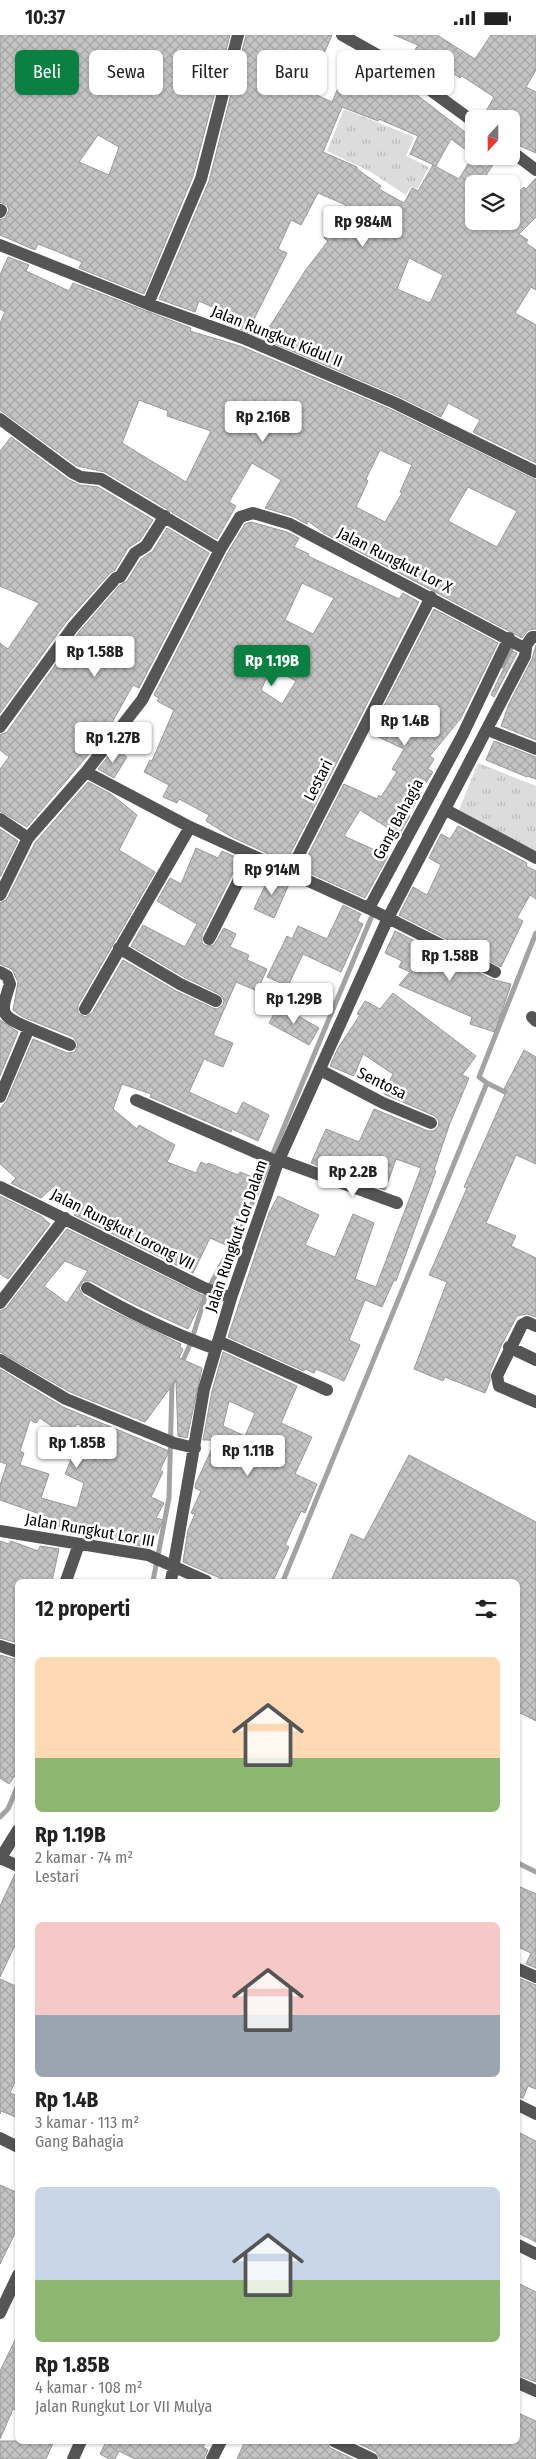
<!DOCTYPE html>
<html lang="id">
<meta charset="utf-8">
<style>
body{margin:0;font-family:"Fira Sans Condensed",sans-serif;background:#f2f2f2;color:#222;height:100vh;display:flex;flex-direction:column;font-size:19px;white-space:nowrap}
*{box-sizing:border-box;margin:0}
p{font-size:16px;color:#767676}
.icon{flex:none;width:28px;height:28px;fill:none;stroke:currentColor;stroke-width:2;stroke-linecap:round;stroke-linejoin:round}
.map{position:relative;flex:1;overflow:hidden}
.sheet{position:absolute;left:15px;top:1544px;width:505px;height:865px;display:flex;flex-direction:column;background:#fff;border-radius:8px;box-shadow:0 1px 4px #0004}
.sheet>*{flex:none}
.top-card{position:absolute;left:15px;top:15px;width:506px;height:45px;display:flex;gap:10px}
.needle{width:32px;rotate:201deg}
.buttons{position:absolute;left:465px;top:75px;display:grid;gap:10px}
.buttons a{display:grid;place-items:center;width:55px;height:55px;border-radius:8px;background:#fff;box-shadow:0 1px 4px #0004;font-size:25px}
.price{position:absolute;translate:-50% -42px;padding:0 11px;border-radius:5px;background:#fff;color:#222;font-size:16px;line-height:32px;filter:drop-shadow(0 1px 2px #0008)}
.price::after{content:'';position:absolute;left:50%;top:30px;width:15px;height:11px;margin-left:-8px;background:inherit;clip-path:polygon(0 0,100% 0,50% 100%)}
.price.current{background:#0b8043;color:#fff}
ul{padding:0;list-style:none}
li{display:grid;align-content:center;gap:10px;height:265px;padding:0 20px}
li span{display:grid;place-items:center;height:155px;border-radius:8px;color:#555}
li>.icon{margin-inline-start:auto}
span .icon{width:90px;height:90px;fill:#fffc;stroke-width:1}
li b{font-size:21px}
h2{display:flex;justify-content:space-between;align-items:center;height:60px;padding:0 20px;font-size:21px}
.chip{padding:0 18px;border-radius:8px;background:#fff;box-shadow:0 1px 4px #0004;font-size:18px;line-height:45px}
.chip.current{background:#0b8043;color:#fff}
.status{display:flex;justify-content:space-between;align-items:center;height:35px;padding:0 25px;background:#fff;direction:ltr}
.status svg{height:14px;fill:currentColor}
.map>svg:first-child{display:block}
.grass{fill:url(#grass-tufts)}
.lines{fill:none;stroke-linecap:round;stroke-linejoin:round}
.stream{stroke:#a3a3a3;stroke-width:5}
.building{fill:url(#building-cross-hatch);stroke:#999;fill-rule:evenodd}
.minor{stroke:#555;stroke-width:12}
.labels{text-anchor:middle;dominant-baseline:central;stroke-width:5;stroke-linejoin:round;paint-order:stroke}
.street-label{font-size:16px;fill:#000;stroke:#fff}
</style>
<div class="status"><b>10:37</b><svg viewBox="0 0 49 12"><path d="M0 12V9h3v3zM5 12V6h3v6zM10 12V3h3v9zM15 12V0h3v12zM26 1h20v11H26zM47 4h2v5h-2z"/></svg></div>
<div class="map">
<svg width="536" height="2424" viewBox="0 0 536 2424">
<defs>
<pattern id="grass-tufts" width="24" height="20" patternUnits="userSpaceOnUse" patternTransform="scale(1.25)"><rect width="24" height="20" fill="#dcdcdc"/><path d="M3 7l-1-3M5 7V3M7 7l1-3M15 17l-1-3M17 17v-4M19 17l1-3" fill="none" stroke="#bbb"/></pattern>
<pattern id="building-cross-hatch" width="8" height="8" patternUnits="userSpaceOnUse" patternTransform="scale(1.25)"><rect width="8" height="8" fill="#c4c4c4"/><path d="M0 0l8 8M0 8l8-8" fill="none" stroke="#a7a7a7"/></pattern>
</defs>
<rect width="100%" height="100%" fill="#fff"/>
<path class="grass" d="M344,74L414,102L406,121L429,132L417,154L411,152L406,160L369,136L327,116Z
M478,728L536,751V817L459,775Z"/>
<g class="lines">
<path class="stream" d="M502,631L514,608
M511,1060L487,1048L479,1042L536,898
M181,1330L191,1307L207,1256L243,1190L374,876
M153,1546L169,1463L172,1349L174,1344
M283,1546L487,1048
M0,1782L8,1774L18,1750
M518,1828L536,1837"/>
</g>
<path class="building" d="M0,0H230L193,141L144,259L79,233L82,227L56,216L38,209L35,215L0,200V185L5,183L9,175L7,170L0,167ZM98,100L119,112L109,140L79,127Z
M246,0H332L308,56L332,67L339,51L352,56L363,35L417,60L474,104V121L451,104L436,131L410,119L418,101L379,84L378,86L342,72L323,117L357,132V134L381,151L379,154L404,168L412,153L418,156L433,130L459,144L473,121H499L480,149H474V174L466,186H511V164L524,152L526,154L536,143V182L519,199L528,205L526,208L536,215V255L531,252L515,278L536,290V428L473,397L480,385L448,368L441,382L398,361L223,287L226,278L199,266L195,277L159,264L209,146ZM318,158L346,170L324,203L328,206L305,236L263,302L249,294L287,218L278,214L291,185L301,190ZM409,223L443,240L430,268L397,254Z
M394,0H437L475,24L491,0H536V35L526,52L536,57V118L511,107V84H491L484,80L494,62L462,41L460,43L444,32L440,38L425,29L428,24L415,15L418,10Z
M8,222L29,230L26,236L69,256L73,248L191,293L190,296L240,311L392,375L536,445V594L528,595L522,603L324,498L308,486L307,489L292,481L265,473L281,445L252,428L229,467L236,471L217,504L105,437L77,431L0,375V288L5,277L0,274V240ZM139,365L168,376L167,381L211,396L186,447L122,408ZM380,415L412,430L400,457L402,458L385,487L356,472L368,446L366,444ZM468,452L517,476L497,512L448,486Z
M11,402L69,445L80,450L98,452L153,485L140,505L128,513L115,535L110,538L66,587L0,678V608L8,614L39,568L0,551V416Z
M251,487L287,497L299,503L294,512L309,519L308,521L399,564L403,558L419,567L286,827L230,801L206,786L209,780L179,764L177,768L163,762L169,750L144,737L150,725L152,726L174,675L157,666L159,663L154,660L227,519L245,489ZM302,548L334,563L313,599L285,585ZM271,633L296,646L282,669L261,655Z
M167,493L209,518L139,653L133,650L105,700L27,792L0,776V734L9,722L0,715V700L7,697L79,597L120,550L127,546L141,524L153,516Z
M434,574L498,608L461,683L430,721L434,724L428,734L433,737L420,757L422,758L408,780L410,781L399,800L360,775L344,801L388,821L365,863L301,834L344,749L377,764L379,760L381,762L397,737L392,734L404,714L370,698Z
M536,610V705L501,691L509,669L532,624Z
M512,616L517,618L494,662L491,660Z
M494,706L536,722V744L527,741V742L486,725Z
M114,714L127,722L114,743L98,734Z
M88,747L111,759L137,780L119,815L155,837L78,970V978L85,982L92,978L123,925L176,956L213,973L217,974L223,970L224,965L219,959L184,942L131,911L143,890L185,912L197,889L157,866L170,843L181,849L196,813L218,823L222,816L240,824L202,900V908L206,911L214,910L224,893L236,899L230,912L249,920L247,925L267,934L257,956L236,947L213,1000L233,1008L223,1032L204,1024L189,1057L237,1079L243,1067L269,1080L258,1106L232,1094L231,1097L150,1062L151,1059L122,1049L113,1074L137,1094L139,1090L175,1110L167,1127L196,1138L201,1127L207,1130L208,1128L238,1140L240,1137L257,1144L226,1210L210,1203L193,1238L74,1180L77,1177L74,1174L76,1171L54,1151L41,1163L11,1148L16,1143L0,1129V1074L7,1065L33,1004L67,1018L75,1017L78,1009L73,1002L23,982L13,975L18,947L12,934L0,929V868L7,864L35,808Z
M458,791L527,828L526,831L536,836V864L530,860L517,883L523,886L501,932L399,880L413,852L427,860L441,830L429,823L441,799L450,804Z
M0,794L18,806L0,842Z
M271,838L290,847L274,883L254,874Z
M343,870L361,879L357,886L363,889L341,937L303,919L288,951L267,942L287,901L292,904L298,891L327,904Z
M395,896L491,944L511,949L495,997L470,989L472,982L399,950L410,937L399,932L402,926L385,918Z
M393,958L476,1021L462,1040L469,1043L450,1088L434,1135L436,1136L396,1246L394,1245L382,1272L365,1265L349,1305L360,1310L344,1346L316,1334L314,1338L305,1334L304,1336L228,1302L269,1178L278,1161L319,1180L305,1210L335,1222L353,1179L374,1188L355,1244L376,1252L421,1133L396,1124L385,1155L311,1128L326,1094L359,1107L374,1074L428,1096H433L438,1092L439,1086L435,1081L384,1059L393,1039L363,1019L354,1041L330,1031L338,1013L360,980L357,979L365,966L380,974Z
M279,970L319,993L309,1010L269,988Z
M0,985L18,997L0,1041Z
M524,1015L536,1022V1129L516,1120L486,1188L516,1201L511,1211L536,1223V1282L527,1279L517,1281L502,1309L490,1337V1346L485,1358L445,1342L443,1346L414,1334L447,1247L429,1240L467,1153L464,1152L507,1055L504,1054Z
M0,1161L41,1181L50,1189L8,1244L0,1239Z
M67,1194L204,1261L188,1294L138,1271L91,1246H83L79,1253L83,1260L98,1269L181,1309L180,1312L183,1314L179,1323L202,1333L187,1403L178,1401L176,1345L145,1387L70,1357L0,1317V1276L6,1273ZM65,1226L88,1236L67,1268L44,1251Z
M223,1317L297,1351L281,1388L312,1402L295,1439L317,1449L305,1478L301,1476L285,1510L289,1512L273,1546H227L183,1527L188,1495L195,1479L191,1478L201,1456L195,1453L196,1448L216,1405H203L212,1356ZM229,1366L255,1378L245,1401L223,1391Z
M0,1334L63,1372L169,1416L160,1435L163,1437L151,1462L164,1468L156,1483L163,1485L151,1513L109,1505L46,1488L48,1482L0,1465V1450L7,1429L0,1427ZM40,1383L67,1402L77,1389L99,1399L86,1426L73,1420L65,1439L84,1448L77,1473L41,1463L49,1439L20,1430L24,1418L20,1416L30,1385L36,1388Z
M409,1420L536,1487V1686L518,1677V1546H331L351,1499L364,1505Z
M0,1506L9,1509L11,1506L38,1516L40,1511L59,1514L52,1546H18V1608L0,1603Z
M0,1620L18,1625V1736L9,1749L0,1743Z
M15,1839H18V1904L0,1942V1871Z
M518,1851L536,1859V1933L526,1929L531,1918L518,1912Z
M518,1943L536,1950V2054L528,2051L523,2063L518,2062Z
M0,1944L18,1952V2040L10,2058L18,2061V2083L1,2076L0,2079Z
M518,2097L536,2106V2207L518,2198Z
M0,2150L18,2158V2192L0,2229Z
M518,2248L536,2257V2347L518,2340Z
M18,2299V2376L13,2374L0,2404V2336Z
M518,2378L536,2386V2424H380L376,2417L354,2406H518Z
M0,2406H54L46,2424H0Z
M99,2406H206L203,2412L208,2415L204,2424H135L119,2416L115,2424H109L100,2419L105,2409Z
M245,2406H326L330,2413L353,2424H237Z"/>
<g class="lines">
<path class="minor" d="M342,0L397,31L474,87
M511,116L536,135
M0,177L1,175
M0,210L148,269L243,303L395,368L536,437
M148,269L201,144L238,0
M0,384L73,438L81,442L101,444L220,515
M525,612L532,602H536
M0,692L73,592L116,543L120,542L135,518L146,511L165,481
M488,695L536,714
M86,737L190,792L370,874L495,937
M446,775L536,823
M0,784L28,803
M290,837L431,562
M0,860L28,803L86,737L142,665L220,515L240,482L253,478L290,489L526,614L525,621L388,883L278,1127L231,1263L204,1354L171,1546
M369,873L462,701L509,603
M209,904L251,821
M119,913L180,949L216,966
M0,937L7,941L10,949C0,979 0,981 29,993L0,1062
M85,974L190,792
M532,982L536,986
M29,993L70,1010
M320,1035L383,1068L431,1088
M136,1065L278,1127
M279,1125L397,1168
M0,1152L202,1252L231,1263
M87,1253C128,1277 171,1298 216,1314
M0,1268L65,1183
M536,1291L527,1287L522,1290L497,1341L499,1351L536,1367
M218,1306L327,1355
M509,1312L536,1325
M0,1325L66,1364L174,1408L195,1413
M0,1496L148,1520L206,1546
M66,1546L79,1509
M0,1611L18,1617
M0,1823L18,1831
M0,1824L18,1795
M518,1934L536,1942
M518,2070L536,2079
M0,2103L18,2112
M518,2210L536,2219
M0,2278L18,2240
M518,2348L536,2356
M334,2406L372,2424
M73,2424L81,2406
M212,2424L221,2406"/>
</g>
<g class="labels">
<g class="street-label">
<text transform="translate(277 301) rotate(22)">Jalan Rungkut Kidul II</text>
<text transform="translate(395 525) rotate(27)">Jalan Rungkut Lor X</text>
<text transform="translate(318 745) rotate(-63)">Lestari</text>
<text transform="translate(398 784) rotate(-62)">Gang Bahagia</text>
<text transform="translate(382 1048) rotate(26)">Sentosa</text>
<text transform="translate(123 1194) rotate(27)">Jalan Rungkut Lorong VII</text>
<text transform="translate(236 1201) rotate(-71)">Jalan Rungkut Lor Dalam</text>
<text transform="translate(90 1495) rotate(10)">Jalan Rungkut Lor III</text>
</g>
</g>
</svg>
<div class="buttons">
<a><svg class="needle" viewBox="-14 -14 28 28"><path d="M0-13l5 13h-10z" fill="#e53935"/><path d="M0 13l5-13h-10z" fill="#767676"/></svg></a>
<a><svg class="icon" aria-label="layers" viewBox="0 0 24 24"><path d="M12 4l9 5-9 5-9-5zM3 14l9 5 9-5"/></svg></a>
</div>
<b class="price" style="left:363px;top:213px">Rp 984M</b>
<b class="price" style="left:263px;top:408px">Rp 2.16B</b>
<b class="price" style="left:95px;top:643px">Rp 1.58B</b>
<b class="price current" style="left:272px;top:652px">Rp 1.19B</b>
<b class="price" style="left:405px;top:712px">Rp 1.4B</b>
<b class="price" style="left:113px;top:729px">Rp 1.27B</b>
<b class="price" style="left:272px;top:861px">Rp 914M</b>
<b class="price" style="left:450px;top:947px">Rp 1.58B</b>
<b class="price" style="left:294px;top:990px">Rp 1.29B</b>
<b class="price" style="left:353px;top:1163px">Rp 2.2B</b>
<b class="price" style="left:77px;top:1434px">Rp 1.85B</b>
<b class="price" style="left:248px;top:1442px">Rp 1.11B</b>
<div class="top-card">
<a class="chip current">Beli</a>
<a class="chip">Sewa</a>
<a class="chip">Filter</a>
<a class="chip">Baru</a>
<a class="chip">Apartemen</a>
</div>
<section class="sheet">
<h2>12 properti<svg class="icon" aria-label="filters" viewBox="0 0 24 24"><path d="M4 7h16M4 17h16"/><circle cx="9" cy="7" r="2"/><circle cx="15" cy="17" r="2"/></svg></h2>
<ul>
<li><span style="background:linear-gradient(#ffd9b3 65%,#8fb573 0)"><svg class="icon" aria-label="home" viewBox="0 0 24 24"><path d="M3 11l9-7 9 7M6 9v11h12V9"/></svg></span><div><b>Rp 1.19B</b><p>2 kamar · 74 m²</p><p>Lestari</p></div></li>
<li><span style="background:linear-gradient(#f6c9c9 60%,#9aa5b1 0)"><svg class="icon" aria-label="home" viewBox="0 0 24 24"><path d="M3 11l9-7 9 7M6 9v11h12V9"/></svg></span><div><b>Rp 1.4B</b><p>3 kamar · 113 m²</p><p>Gang Bahagia</p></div></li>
<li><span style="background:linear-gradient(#c9d6e8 60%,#8fb573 0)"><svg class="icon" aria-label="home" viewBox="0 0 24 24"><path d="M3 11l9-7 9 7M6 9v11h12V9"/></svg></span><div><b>Rp 1.85B</b><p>4 kamar · 108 m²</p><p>Jalan Rungkut Lor VII Mulya</p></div></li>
</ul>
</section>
</div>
